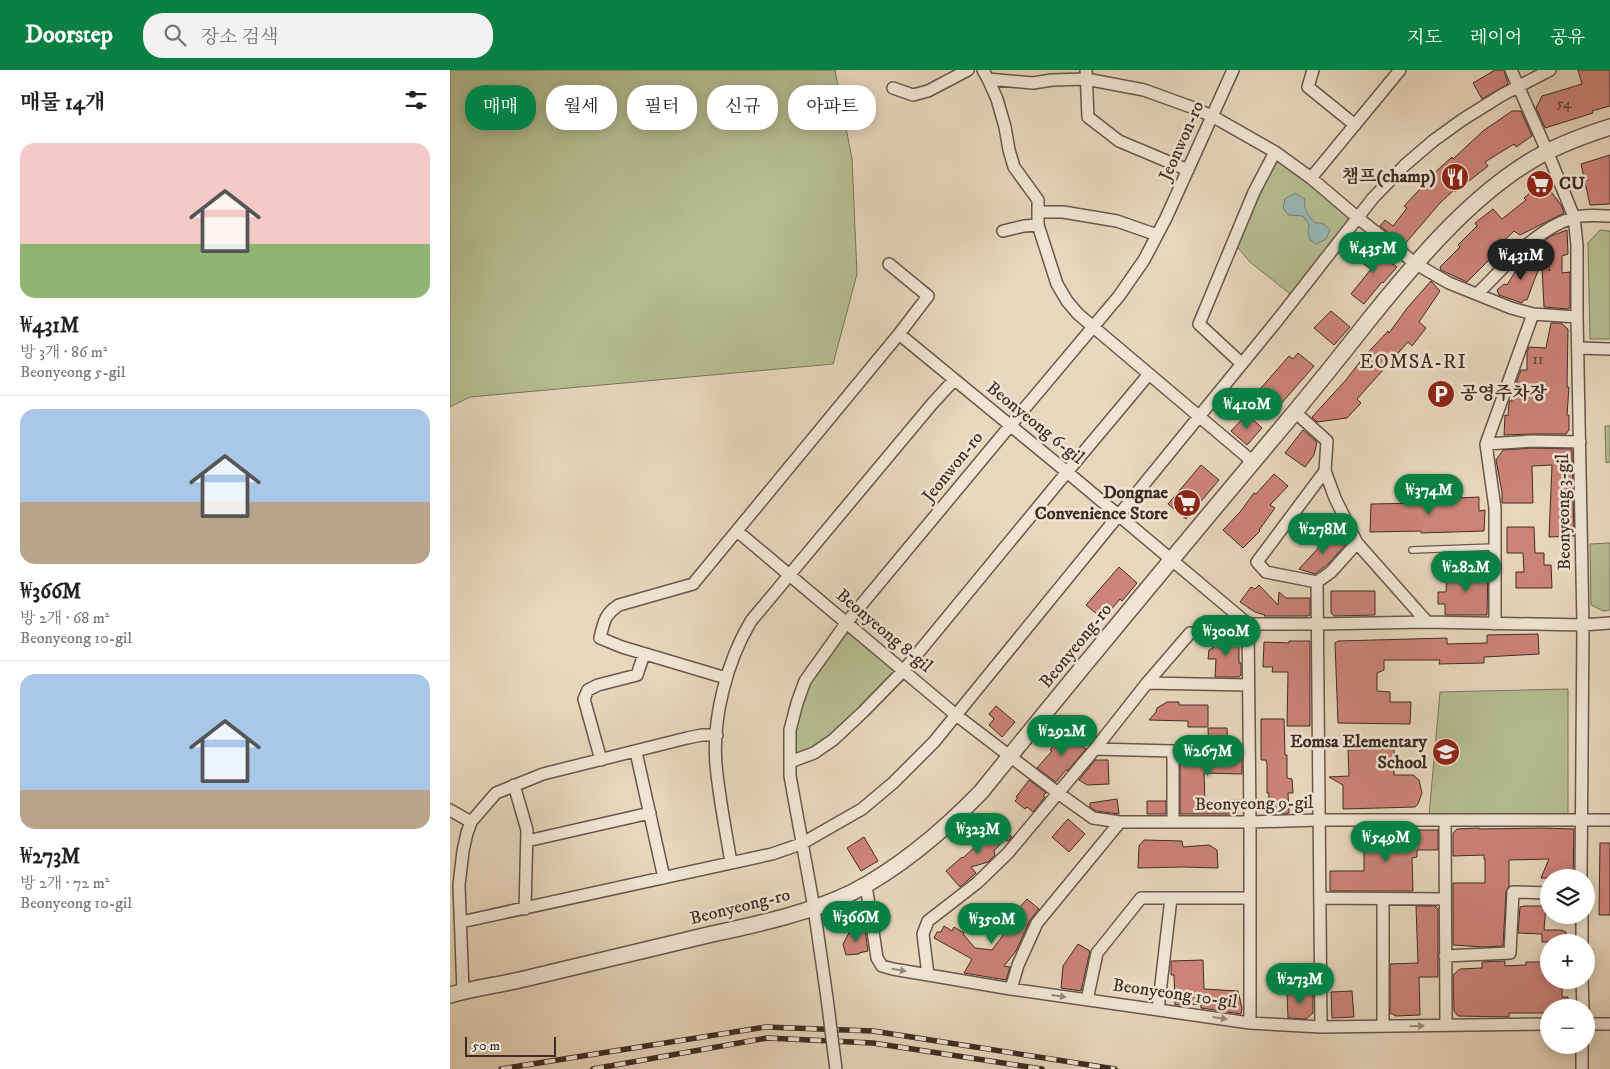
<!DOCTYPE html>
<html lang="ko">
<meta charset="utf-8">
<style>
body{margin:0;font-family:"IM FELL DW Pica","Noto Serif KR",serif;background:#f2f2f2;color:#222;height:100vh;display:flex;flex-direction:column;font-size:19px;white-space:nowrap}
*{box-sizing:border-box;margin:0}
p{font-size:16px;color:#767676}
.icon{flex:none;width:28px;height:28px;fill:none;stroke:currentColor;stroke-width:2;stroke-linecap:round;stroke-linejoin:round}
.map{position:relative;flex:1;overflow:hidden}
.panel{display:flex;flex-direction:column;background:#fff;width:450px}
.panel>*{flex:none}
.top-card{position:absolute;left:15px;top:15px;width:475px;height:45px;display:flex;gap:10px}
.buttons{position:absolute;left:1090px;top:799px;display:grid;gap:10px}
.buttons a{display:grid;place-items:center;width:55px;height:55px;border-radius:50%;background:#fff;box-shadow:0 2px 12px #0003;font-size:25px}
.scale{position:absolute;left:15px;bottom:12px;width:91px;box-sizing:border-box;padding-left:5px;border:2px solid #3f2c24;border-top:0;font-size:14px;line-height:18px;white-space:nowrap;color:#3f2c24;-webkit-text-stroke:4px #f0e5d4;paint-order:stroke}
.price{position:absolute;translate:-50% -42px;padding:0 11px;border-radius:18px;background:#0b8043;color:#fff;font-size:16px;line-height:32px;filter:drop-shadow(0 1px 2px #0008)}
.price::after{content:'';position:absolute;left:50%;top:30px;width:15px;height:11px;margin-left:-8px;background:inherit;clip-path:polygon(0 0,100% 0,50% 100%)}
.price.active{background:#222;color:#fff}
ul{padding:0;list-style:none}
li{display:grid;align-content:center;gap:10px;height:265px;padding:0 20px}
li+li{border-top:1px solid #e0e0e0}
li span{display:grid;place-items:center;height:155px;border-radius:15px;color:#555}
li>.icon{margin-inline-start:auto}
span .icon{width:90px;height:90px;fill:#fffc;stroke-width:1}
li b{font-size:21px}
h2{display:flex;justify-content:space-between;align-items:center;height:60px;padding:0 20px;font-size:21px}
.tag{padding:0 18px;border-radius:20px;background:#fff;box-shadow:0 2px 12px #0003;font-size:18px;line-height:45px}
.tag.active{background:#0b8043;color:#fff}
header{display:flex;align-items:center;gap:30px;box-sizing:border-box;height:70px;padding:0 25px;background:#0b8043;color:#fff}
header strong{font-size:24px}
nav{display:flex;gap:28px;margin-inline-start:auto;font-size:18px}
.search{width:350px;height:45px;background:#f2f2f2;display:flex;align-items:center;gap:12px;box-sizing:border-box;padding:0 18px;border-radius:20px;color:#767676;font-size:19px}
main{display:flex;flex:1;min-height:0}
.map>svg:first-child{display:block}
.green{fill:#b5be92;stroke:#7a755b}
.water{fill:#98b8b6;stroke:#74807c}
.building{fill:#cd8379;stroke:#3f2c24}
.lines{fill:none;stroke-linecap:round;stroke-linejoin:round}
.service-casing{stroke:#69574a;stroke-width:8}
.minor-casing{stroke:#69574a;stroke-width:14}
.tertiary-casing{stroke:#69574a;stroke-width:18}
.service{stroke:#f0e5d4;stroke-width:5.5}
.minor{stroke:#f0e5d4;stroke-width:11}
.tertiary{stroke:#f0e5d4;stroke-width:15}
.rail-casing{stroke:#3f2c24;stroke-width:5.5}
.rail{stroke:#f0e5d4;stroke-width:4;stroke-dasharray:11;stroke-linecap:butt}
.minor-bridge-casing{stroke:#69574a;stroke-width:14;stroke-linecap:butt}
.minor-bridge{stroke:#f0e5d4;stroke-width:11}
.oneway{fill:#98887c}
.labels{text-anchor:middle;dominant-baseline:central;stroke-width:5;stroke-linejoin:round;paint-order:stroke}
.number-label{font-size:15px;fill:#624239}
.street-label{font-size:18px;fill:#3f2c24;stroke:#f0e5d4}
.poi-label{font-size:18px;font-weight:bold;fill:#3f2c24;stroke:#f0e5d4;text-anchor:end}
.quarter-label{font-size:20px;letter-spacing:1px;fill:#3f2c24;stroke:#f0e5d4}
</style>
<header>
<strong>Doorstep</strong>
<div class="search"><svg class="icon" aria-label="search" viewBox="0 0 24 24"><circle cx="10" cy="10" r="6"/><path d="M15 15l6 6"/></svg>장소 검색</div>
<nav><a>지도</a><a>레이어</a><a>공유</a></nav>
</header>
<main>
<section class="panel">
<h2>매물 14개<svg class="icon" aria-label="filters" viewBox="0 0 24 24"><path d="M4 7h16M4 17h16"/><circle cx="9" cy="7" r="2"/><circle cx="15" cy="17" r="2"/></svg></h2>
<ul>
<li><span style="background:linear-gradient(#f6c9c9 65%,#8fb573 0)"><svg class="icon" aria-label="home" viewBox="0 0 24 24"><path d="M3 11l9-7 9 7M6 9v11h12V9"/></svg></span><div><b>₩431M</b><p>방 3개 · 86 m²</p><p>Beonyeong 5-gil</p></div></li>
<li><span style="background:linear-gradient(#a9c7e8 60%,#b9a48a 0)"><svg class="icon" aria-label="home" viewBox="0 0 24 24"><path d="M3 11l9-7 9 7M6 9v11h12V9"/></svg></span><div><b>₩366M</b><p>방 2개 · 68 m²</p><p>Beonyeong 10-gil</p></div></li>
<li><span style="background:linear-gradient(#a9c7e8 75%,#b9a48a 0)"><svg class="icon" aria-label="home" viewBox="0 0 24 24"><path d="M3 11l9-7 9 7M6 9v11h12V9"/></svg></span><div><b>₩273M</b><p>방 2개 · 72 m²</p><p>Beonyeong 10-gil</p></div></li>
</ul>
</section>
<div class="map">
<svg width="1160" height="999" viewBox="0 0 1160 999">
<rect width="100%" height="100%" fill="#e8d7bd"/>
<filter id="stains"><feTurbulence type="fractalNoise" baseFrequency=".004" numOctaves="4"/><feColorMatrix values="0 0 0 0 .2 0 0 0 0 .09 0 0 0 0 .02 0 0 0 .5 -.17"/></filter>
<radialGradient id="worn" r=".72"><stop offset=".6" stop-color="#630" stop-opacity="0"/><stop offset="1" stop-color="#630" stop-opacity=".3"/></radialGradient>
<path class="green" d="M0,0H385L402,89L407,204L383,294L20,327L0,337Z
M825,82L907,147L844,227L800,192L783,172Z
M1150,160L1160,161V269H1140L1138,173Z
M1155,356H1160V392L1156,393Z
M1160,473V540L1153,541L1141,535L1140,474Z
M397,552L454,600L383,670L340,692L347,633Z
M1118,619V746H979L990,622Z"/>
<path class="water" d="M845,123L855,129C853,140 858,145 865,153C872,152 875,154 880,160L876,169L866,174L860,170L858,162L859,155L853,146L838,145L833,138L835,129Z"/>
<path class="building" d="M1045,0H1054L1058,14L1032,29L1023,13Z
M1128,0H1160V36L1142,41L1143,43L1095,58L1086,38L1092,26L1132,14Z
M1062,41H1071L1082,66L1066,77L1064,74L1035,92L1038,96L1005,122L1004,120L990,133L954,175L930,156L935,150L943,156L957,138L954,136L972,117L971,115L1002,87L1003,89L1033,61Z
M1160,85V134L1140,135L1131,94Z
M1088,116L1094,120L1099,119L1111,135L1114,143L1070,165L1064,161L1046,178L1048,181L1017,212L991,200L990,197L1010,177L1008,175L1027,156L1025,153L1043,139L1052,149L1076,130L1074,128Z
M1117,160L1118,184L1112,186V203L1120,202V237L1118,239L1094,237L1092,196L1100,201L1092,173L1101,166Z
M918,179L922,180L935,179L938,181L932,186L947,197L933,213L932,212L914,234L901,224L921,199L909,191L913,186L912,184Z
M1076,186L1090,195L1077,230H1074L1072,233L1049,225L1047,220L1054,214L1057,215L1068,197L1066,196Z
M981,211L990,221L969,252L976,258L962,276L958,272L907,329L911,333L897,348L867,352L862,347L895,311L913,288L938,261L939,263L958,237Z
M881,241L900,257L884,275L864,258Z
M1101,253H1111L1118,259L1117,317H1119L1117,345H1119V360L1116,364H1082L1054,365L1055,345L1058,346L1059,334V331H1062L1063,322L1064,318H1067V310L1071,300H1077V282L1079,277L1096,278Z
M848,283L864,296L830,335L811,318L839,286L843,289Z
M797,344L812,358L797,375L781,361Z
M853,360L867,372L864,385L855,397L835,383Z
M1082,378L1122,379L1124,466L1099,467L1102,395L1082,396L1083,433H1052V422L1046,390L1053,380Z
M751,395L769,410L736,449L718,434Z
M824,404L838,416L820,435L825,438L809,460L810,461L793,478L773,460L790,442L804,423L806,424Z
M1029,427V441L1035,440L1034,461L971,463V461L920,462L921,434L971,433V430Z
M1057,457H1084L1085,483H1094V495H1101L1102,518H1066V502H1074L1073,483H1057Z
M882,463L895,475L878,494L865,504L849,499Z
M669,497L687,513L672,531L670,529L653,549L636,535Z
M1038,497L1037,545H995V534H988V522H996L997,505H1004L1003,504H1019V498Z
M809,515L828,535L829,522L836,528H860V545L858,546H814L815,545L805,542L790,532L801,517L805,519Z
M881,521H925V545L884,546L881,543Z
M780,562L789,575V593H791V605L789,607H765L766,589H758L759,580L763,578V573Z
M1088,564L1089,584L1034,587V593L989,594L990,590H934V600L927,603V621L940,622V632H961L960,654L888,653L885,573L888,571L997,568V574L1037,573V565Z
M839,571H860V656H837L838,602H822L823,597H813L814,572L839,573Z
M717,632H729V635H758V657H738V651L699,650L706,642L707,638Z
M546,636L565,652L552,667L539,655L544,649L539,644Z
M811,649H834L835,685H837V708L842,709L843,723H838L839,743L820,744L818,742L819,723H817V694L816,690H811Z
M758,658H777L778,688H792V704L754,703L755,731L792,730L787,744H730V689L759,688Z
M615,662L636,679L617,701L616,700L606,712L587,698L602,681L600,680Z
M944,679V705H963L969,710L972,723L968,734L965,737L893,739V715L879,707L899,706L898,680Z
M645,690H658L659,714L637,715L629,710Z
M579,710L596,723L593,726L595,727L583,742L577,737L575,739L565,731L568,728L566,727Z
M667,729L669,744L646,741L640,737V733Z
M697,731H716V744H697Z
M618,749L635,764L619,782L602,767Z
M546,752L562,767L558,771L554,770L544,781L545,785L538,792L521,797L526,803L510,817L496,801L512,787L513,788L531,771Z
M1029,758V759L1093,758L1124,759L1123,808H1091L1099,789L1059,790V816L1056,822L1053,876L1033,877L1003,875V813H1035V789H1034V785L1003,786V763L1007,759Z
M969,760H988V780H967V787L962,788L963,821H880V801H914V764L969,762Z
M414,767L428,791L411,801L397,778Z
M694,770L732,771L733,777L759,775L767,780L768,798L733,797L688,798L689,776Z
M1150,773H1160V845H1149Z
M577,829L589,839L580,850L566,881L554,896L560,897L556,910L514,903L522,889L484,868L487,862H491L494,856L502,861L504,857L514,863L513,864L525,878L542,880L562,853L559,849Z
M966,836H985L988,839V907H969L970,945L946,946L940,943V894L968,893Z
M1074,836H1096L1094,860H1111L1116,862V872H1092V864L1068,863L1070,837Z
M415,860L418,881L409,883V884L396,885L393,874L399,863Z
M628,874L640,881L631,921L611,918L613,896Z
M753,890L754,919L788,921L792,938L791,944L751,938V934L725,935L724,905H721V891Z
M1055,891V896L1076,895V892H1099V910H1112V927H1118V934L1116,938H1099V943H1059V947L1008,946L1004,941L1003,905L1010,899L1032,898V892Z
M902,921L904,947L882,948L881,922Z
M863,922V943L856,949L838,948L837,923Z"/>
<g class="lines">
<g class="service-casing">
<path id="service" d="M962,480L1045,477"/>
</g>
<g class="minor-casing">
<path id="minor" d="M533,0L538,9L583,13L602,10L636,9L694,20L741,37L762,46L825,82L861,108L908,148L966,194L999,213L1061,238L1083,244L1127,247
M636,0L638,47L669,71L738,100
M863,0L858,17L905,55
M1061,0L1097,81L1124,147L1127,175V247L1133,555L1131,808
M538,9L547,29L555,57L559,80L564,97L588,130V155L607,214L617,231L628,244L803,392
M443,18L463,25L478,21L518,0
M861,108L950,0
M589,142H613L667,151L707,165
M553,161L574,156L588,155
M1027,224C1056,196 1083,161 1122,148C1133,144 1148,146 1160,146
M449,264L617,402L798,554H868L977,552L1133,555L1160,553
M1128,278L1160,279
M792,294L749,254L804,122L825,82
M845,342L877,371L875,401L885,428L907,473L977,552
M1036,374L1082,371L1130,372
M875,401L807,492L816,502L867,512L881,502L907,473
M287,461L506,645L608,723L643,748L670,752H800L869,750H1160
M867,512L871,957
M798,554L800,752V953
M1045,554V438L1036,374L1083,244
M276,608L172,577L150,568C154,551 155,544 169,535L243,514L449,264L478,226L439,194
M697,613L798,615
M645,679L723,681V752
M186,682L214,808
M151,690L134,629L138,620L148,615L187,605L194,584
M340,692L364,683L383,670L413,642L454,600L617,402L699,304
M64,715L77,760L75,839
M0,740L21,752
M995,751L996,955
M77,771L200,743
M281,793C276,761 269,728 266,695C262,648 277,591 301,551L482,334L504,310
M416,815L427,888L432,896L443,899L561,919L800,953L871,957L1099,954
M870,828L995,829
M1132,845V872
M11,852L322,784L351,774L412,739L443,713L484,672L826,252L923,128L955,95L983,71L1012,50L1052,25L1100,0
M995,886L1060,883L1063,822L1099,823
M478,905L473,864L478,851L527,813L558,783L645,679L697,613L740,563
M1132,910L1133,938
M561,919L568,895L587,853L670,752
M13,922L9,815L13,781L17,763L21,752L46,723L93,704L237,668L252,665H267
M377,928L364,838L340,706V660L347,633L355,611L397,552L559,357L669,226L694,190L716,148L783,0
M637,930L647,883L691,828H800
M708,940L721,828
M1136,954H1160
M933,956V829
M384,984L386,999
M1132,999V975"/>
</g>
<g class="tertiary-casing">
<path id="tertiary" d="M0,925C24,918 49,915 74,909C136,894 199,879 262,864C308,854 360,843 403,822C451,797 493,761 531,722C625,605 721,490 818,374C852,334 885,293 918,251C963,195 1017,130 1079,92C1104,76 1132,66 1160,57"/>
</g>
<use href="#service" class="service"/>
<use href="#minor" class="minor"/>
<use href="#tertiary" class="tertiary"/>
<g class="rail-casing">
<path id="rail" d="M51,999L316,957L423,961L665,999
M143,999L317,968L423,973L592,999"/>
</g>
<use href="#rail" class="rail"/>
<g class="minor-bridge-casing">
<path id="minor-bridge" d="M377,928L384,984"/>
</g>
<use href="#minor-bridge" class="minor-bridge"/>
</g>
<defs><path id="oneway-solid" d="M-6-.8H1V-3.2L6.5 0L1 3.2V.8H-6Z" transform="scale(1.25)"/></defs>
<g class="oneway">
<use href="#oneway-solid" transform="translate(449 900) rotate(10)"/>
<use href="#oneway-solid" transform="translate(609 926) rotate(8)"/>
<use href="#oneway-solid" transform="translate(770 948) rotate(8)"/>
<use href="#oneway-solid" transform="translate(967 956) rotate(-1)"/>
</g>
<defs>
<g id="restaurant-disc" transform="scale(1.4375)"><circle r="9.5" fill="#8f2418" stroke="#f0e5d4"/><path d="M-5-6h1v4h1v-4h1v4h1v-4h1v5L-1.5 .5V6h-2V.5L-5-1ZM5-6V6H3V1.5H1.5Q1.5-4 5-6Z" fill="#fff"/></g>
<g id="supermarket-disc" transform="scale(1.4375)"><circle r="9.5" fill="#8f2418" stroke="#f0e5d4"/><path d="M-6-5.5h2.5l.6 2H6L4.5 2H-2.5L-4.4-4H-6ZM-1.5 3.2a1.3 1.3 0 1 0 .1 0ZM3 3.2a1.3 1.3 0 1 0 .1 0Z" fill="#fff"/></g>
<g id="parking-disc" transform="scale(1.4375)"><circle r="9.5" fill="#8f2418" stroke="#f0e5d4"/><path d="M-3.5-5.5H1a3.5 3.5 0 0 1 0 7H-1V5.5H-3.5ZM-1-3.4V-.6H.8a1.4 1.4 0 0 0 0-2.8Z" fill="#fff"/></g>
<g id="school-disc" transform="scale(1.4375)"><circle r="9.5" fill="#8f2418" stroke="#f0e5d4"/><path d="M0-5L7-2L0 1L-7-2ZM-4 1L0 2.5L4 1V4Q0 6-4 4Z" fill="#fff"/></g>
</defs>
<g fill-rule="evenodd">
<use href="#restaurant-disc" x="1005" y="107"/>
<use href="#supermarket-disc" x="1090" y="114"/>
<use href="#parking-disc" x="991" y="324"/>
<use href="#supermarket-disc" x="737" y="433"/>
<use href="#school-disc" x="996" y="682"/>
</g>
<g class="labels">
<g class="number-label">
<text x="1114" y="33">54</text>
<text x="1088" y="289">11</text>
</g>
<g class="street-label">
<text transform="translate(732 71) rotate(-66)">Jeonwon-ro</text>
<text transform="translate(585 353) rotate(39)">Beonyeong 6-gil</text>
<text transform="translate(503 397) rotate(-51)">Jeonwon-ro</text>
<text transform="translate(1114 442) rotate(-91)">Beonyeong 3-gil</text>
<text transform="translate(434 561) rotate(40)">Beonyeong 8-gil</text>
<text transform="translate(626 576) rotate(-51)">Beonyeong-ro</text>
<text transform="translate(804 734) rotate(-1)">Beonyeong 9-gil</text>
<text transform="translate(290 837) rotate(-14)">Beonyeong-ro</text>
<text transform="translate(725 924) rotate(8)">Beonyeong 10-gil</text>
</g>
<g class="poi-label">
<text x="986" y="107">챔프(champ)</text>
<text x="1109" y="114" text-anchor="start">CU</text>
<text x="1010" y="324" text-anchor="start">공영주차장</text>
<text x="718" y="423">Dongnae<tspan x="718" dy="21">Convenience Store</tspan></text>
<text x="977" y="672">Eomsa Elementary<tspan x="977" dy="21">School</tspan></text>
</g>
<g class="quarter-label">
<text x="963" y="292">EOMSA-RI</text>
</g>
</g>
<rect width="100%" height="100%" filter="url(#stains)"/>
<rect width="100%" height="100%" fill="url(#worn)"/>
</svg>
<div class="buttons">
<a><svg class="icon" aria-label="layers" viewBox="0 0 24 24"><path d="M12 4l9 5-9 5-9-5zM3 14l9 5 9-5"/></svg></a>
<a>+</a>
<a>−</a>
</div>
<div class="scale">50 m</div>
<b class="price" style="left:923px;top:204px">₩435M</b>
<b class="price active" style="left:1071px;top:211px">₩431M</b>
<b class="price" style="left:797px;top:360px">₩410M</b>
<b class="price" style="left:979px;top:446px">₩374M</b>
<b class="price" style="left:873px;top:485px">₩278M</b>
<b class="price" style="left:1016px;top:523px">₩282M</b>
<b class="price" style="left:776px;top:587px">₩300M</b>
<b class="price" style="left:612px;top:687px">₩292M</b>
<b class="price" style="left:758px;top:707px">₩267M</b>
<b class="price" style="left:528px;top:785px">₩323M</b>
<b class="price" style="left:936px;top:793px">₩549M</b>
<b class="price" style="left:406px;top:873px">₩366M</b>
<b class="price" style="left:542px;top:875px">₩350M</b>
<b class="price" style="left:850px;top:935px">₩273M</b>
<div class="top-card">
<a class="tag active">매매</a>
<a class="tag">월세</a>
<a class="tag">필터</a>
<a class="tag">신규</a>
<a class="tag">아파트</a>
</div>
</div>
</main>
